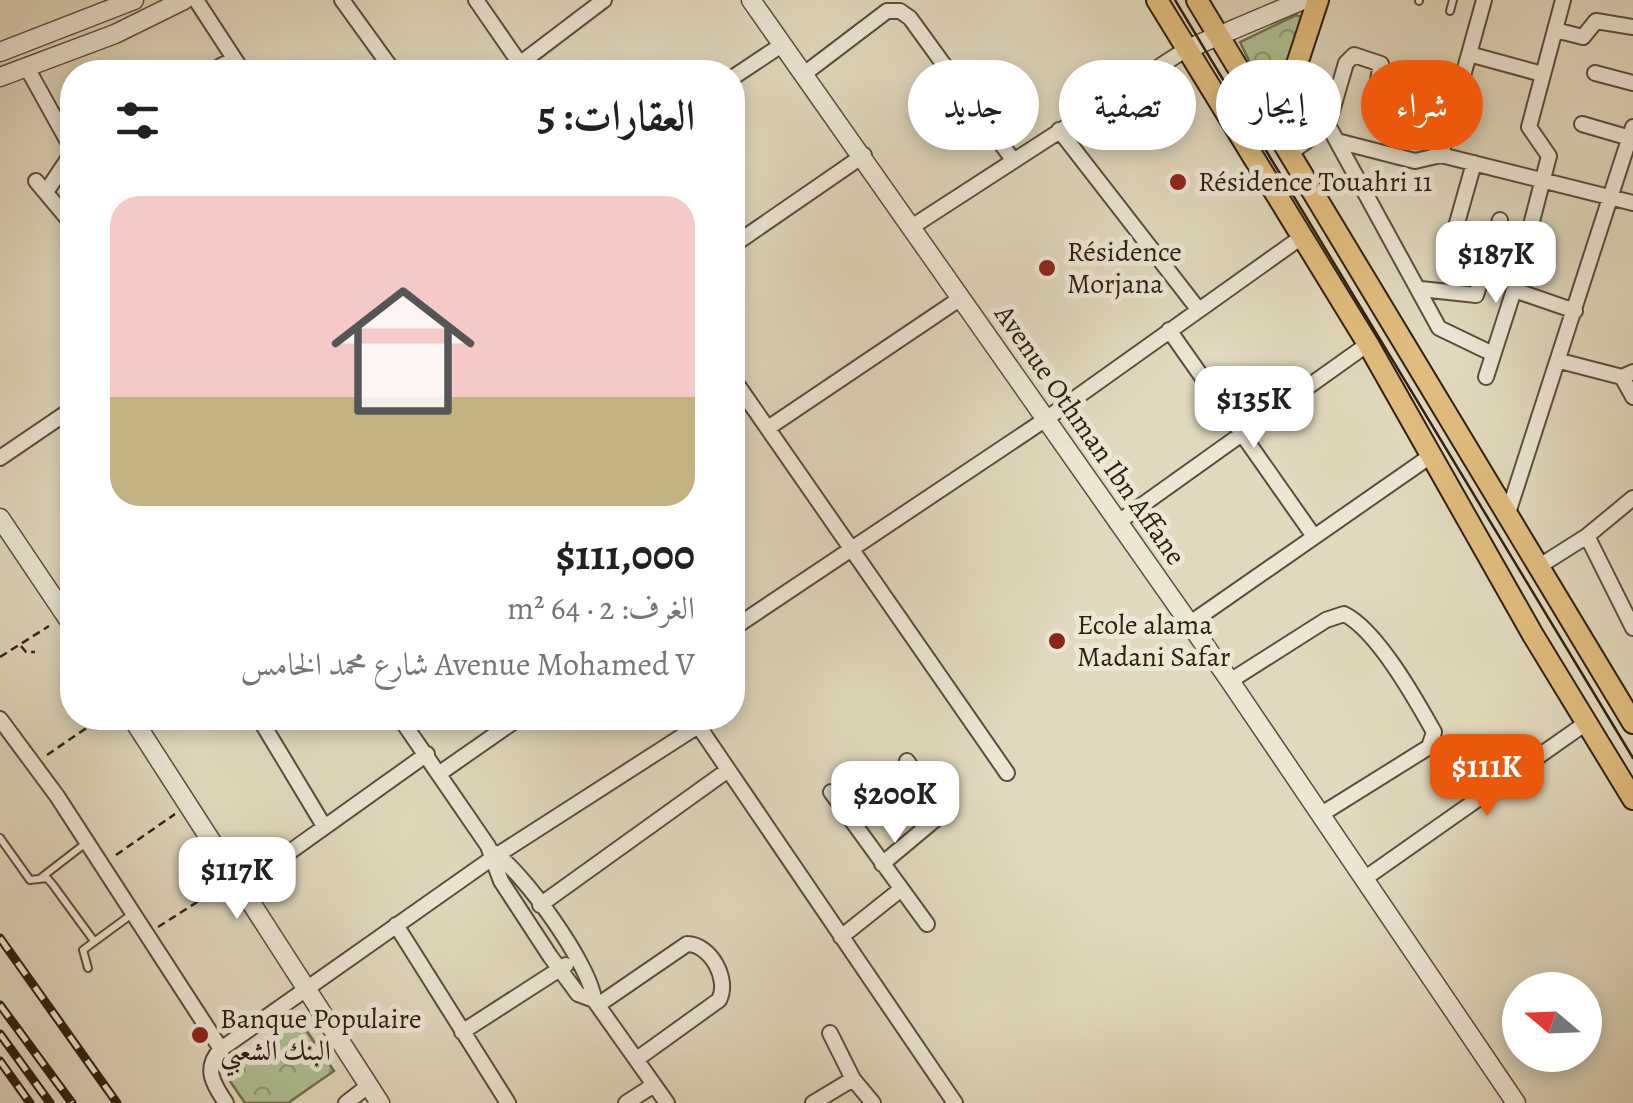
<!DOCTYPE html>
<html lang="ar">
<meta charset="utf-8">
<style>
body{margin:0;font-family:Alegreya,Amiri,serif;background:#f6f6f6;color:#202124;direction:rtl;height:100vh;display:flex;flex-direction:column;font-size:38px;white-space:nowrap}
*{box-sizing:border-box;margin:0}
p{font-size:32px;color:#757577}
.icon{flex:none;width:55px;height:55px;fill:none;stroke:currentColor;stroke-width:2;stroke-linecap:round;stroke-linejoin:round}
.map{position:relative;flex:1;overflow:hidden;direction:ltr}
.drawer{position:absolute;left:60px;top:60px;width:685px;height:670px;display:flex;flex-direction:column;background:#fff;border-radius:40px;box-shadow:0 5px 15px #0003;direction:rtl}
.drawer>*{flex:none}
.guide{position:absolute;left:775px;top:60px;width:708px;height:90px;direction:rtl;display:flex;gap:20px}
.needle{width:65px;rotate:289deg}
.buttons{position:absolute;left:1502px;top:972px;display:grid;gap:20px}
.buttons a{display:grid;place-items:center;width:100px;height:100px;border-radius:50%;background:#fff;box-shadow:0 5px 15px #0003;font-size:50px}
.price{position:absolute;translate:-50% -85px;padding:0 22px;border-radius:20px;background:#fff;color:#222;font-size:32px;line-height:65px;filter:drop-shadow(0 2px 5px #0008)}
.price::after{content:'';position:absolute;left:50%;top:60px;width:30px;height:22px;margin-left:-15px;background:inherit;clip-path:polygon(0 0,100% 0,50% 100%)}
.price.current{background:#ea580c;color:#fff}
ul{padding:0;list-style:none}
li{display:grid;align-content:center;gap:20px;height:530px;padding:0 50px}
li span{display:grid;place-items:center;height:310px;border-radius:30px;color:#555}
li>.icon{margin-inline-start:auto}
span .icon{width:180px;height:180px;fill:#fffc;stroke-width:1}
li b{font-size:42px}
h2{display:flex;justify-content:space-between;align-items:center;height:120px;padding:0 50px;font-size:42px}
.pill{padding:0 35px;border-radius:45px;background:#fff;box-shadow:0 5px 15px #0003;font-size:35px;line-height:90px}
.pill.current{background:#ea580c;color:#fff}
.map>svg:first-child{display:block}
.park{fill:url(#park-crowns);stroke:#707051;stroke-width:2.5}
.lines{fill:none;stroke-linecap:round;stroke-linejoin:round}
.service-casing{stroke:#5c4e3a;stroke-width:10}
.minor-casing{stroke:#5c4e3a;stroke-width:18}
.tertiary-casing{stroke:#5c4e3a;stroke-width:21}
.primary-casing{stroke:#2f200f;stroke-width:24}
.path{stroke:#2f200f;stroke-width:2.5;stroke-dasharray:8 5;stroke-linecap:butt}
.service{stroke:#ece6d4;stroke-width:6}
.minor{stroke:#ece6d4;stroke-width:14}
.tertiary{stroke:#ece6d4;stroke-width:18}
.primary{stroke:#e0bc7e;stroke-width:20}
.tram{stroke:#2f200f;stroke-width:2.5}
.rail-casing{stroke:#2f200f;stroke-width:9}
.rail{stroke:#ece6d4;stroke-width:5;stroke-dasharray:15;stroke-linecap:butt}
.poi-dot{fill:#8f2418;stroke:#ece6d4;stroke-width:4}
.labels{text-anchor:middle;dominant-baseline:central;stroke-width:10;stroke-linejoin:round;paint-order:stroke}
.poi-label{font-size:28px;fill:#2f200f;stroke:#ece6d4;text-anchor:start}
.street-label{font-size:28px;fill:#2f200f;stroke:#ece6d4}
</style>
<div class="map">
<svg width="1633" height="1103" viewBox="0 0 1633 1103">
<defs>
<pattern id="park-crowns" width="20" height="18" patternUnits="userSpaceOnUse" patternTransform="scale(2.5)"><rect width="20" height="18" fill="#b0c093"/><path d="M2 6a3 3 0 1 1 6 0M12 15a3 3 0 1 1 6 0" fill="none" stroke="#909c76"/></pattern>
</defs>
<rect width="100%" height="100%" fill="#e1d9bd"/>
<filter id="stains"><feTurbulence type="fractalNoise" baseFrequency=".002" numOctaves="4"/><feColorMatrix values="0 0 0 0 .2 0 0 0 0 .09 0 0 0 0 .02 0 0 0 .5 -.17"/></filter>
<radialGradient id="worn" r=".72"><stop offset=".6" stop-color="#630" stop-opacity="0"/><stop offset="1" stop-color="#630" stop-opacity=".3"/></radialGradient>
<path class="park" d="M1296,15L1302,17L1277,94H1265L1240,42Z
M298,1018L334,1071L288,1103H245L223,1071Z"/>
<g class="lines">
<g class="service-casing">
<path id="service" d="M1419,1V0
M1450,11L1453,0
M0,838L30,880L47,878L53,885L94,941
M42,877L86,843
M88,968L83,950L132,914"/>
</g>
<g class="minor-casing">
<path id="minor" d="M196,0L243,72
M342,0L394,72
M476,0L521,65
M1563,0L1529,127L1549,156L1514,290L1575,311
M1555,30L1583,37L1596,21L1633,27
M1469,54L1542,74
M26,66L72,149
M210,72L233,59
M509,72L604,0
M1595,73L1633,83
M804,74L887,11H900L910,18L1013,160
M732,78L783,44
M1582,124L1630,138
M1328,125L1346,63L1354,55L1381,64L1372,113L1448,132
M1059,130L1198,309
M1337,141L1415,161L1441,155L1633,203
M1288,155L1328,125L1439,328L1493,354
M1441,155L1484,0
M1474,163L1448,255L1487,271
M36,181L72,224
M46,192L72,153
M910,228L1185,50
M732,246L864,155
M1421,289L1476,295L1500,220
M1169,330L1313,535
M1560,361L1622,377L1633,372
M732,377L1007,773
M1486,377L1514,290
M1622,377L1633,397
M768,428L961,298
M0,458L72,409
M1507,516L1633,127
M1117,523L1368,344
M1587,536L1633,628
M1538,567L1587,536L1633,498
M1189,624L1432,455
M732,629L1046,419L1303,236
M1230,681L1326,620L1344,614C1377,630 1416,700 1434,732L1429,747L1320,815
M259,718L324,826
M400,718L488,846L501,881L550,956L578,994L594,1000
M693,718L955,1103
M0,719L57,796L221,1049
M440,773L519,718
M831,792L927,924
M493,852C522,870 591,966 594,1000L667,1103
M882,864L937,818L935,802L907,761
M1364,879L1586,723
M242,886L427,754
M540,905L728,770
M396,925L508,1103
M841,937L900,890
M598,1005L687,944C710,944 730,979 719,1000L637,1059
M462,1032L566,965
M830,1033L853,1079
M226,1103C213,1084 203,1068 221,1049L491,859L698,726
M346,1103L368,1086
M626,1103L654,1085
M813,1103L853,1079L873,1103"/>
</g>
<g class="tertiary-casing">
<path id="tertiary" d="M751,0L1230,681L1516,1103
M1185,50L1303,0
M0,52L134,0
M0,77L115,34L184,0
M0,518L72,625
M132,718L380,1103"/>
</g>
<g class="primary-casing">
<path id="primary" d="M1157,0L1368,344L1533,635L1633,799
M1197,0L1633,723
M1275,131L1318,0"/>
</g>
<path class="path" d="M21,646L26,652H35
M0,657L49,626
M47,755L101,718
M116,855L175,814
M158,927L219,888"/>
<use href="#service" class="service"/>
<use href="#minor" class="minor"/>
<use href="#tertiary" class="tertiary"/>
<use href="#primary" class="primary"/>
<path class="tram" d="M1175,0L1633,758"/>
<g class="rail-casing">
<path id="rail" d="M0,938L117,1103
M0,1005L72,1103
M0,1034L50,1103
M0,1061L30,1103"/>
</g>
<use href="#rail" class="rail"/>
</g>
<g class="poi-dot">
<circle cx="1178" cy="182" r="10"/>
<circle cx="1047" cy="268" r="10"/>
<circle cx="1057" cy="641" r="10"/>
<circle cx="200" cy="1035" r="10"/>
</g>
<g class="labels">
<g class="poi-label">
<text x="1198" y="182">Résidence Touahri 11</text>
<text x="1067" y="252">Résidence<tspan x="1067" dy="32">Morjana</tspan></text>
<text x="1077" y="625">Ecole alama<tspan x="1077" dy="32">Madani Safar</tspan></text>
<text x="220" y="1019">Banque Populaire<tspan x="220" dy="32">البنك الشعبي</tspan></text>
</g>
<g class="street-label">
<text transform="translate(1090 435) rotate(55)">Avenue Othman Ibn Affane</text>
</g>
</g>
<rect width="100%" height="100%" filter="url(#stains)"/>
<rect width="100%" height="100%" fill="url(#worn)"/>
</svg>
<div class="buttons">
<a><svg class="needle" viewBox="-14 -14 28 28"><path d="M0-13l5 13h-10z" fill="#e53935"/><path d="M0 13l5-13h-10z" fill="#757577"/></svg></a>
</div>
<b class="price" style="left:1496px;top:306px">$187K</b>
<b class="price" style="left:1254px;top:451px">$135K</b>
<b class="price current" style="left:1487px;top:819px">$111K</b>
<b class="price" style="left:895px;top:846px">$200K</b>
<b class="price" style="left:237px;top:922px">$117K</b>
<div class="guide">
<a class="pill current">شراء</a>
<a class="pill">إيجار</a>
<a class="pill">تصفية</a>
<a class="pill">جديد</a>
</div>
<section class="drawer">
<h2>العقارات: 5<svg class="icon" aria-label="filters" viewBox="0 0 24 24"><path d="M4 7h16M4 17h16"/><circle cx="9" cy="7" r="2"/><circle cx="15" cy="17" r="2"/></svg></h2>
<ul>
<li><span style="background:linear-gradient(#f6c9c9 65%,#c2b280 0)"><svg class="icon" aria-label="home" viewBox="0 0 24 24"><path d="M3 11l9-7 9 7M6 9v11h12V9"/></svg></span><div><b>$111,000</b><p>الغرف: 2 · 64 m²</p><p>Avenue Mohamed V شارع محمد الخامس</p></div></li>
</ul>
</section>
</div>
